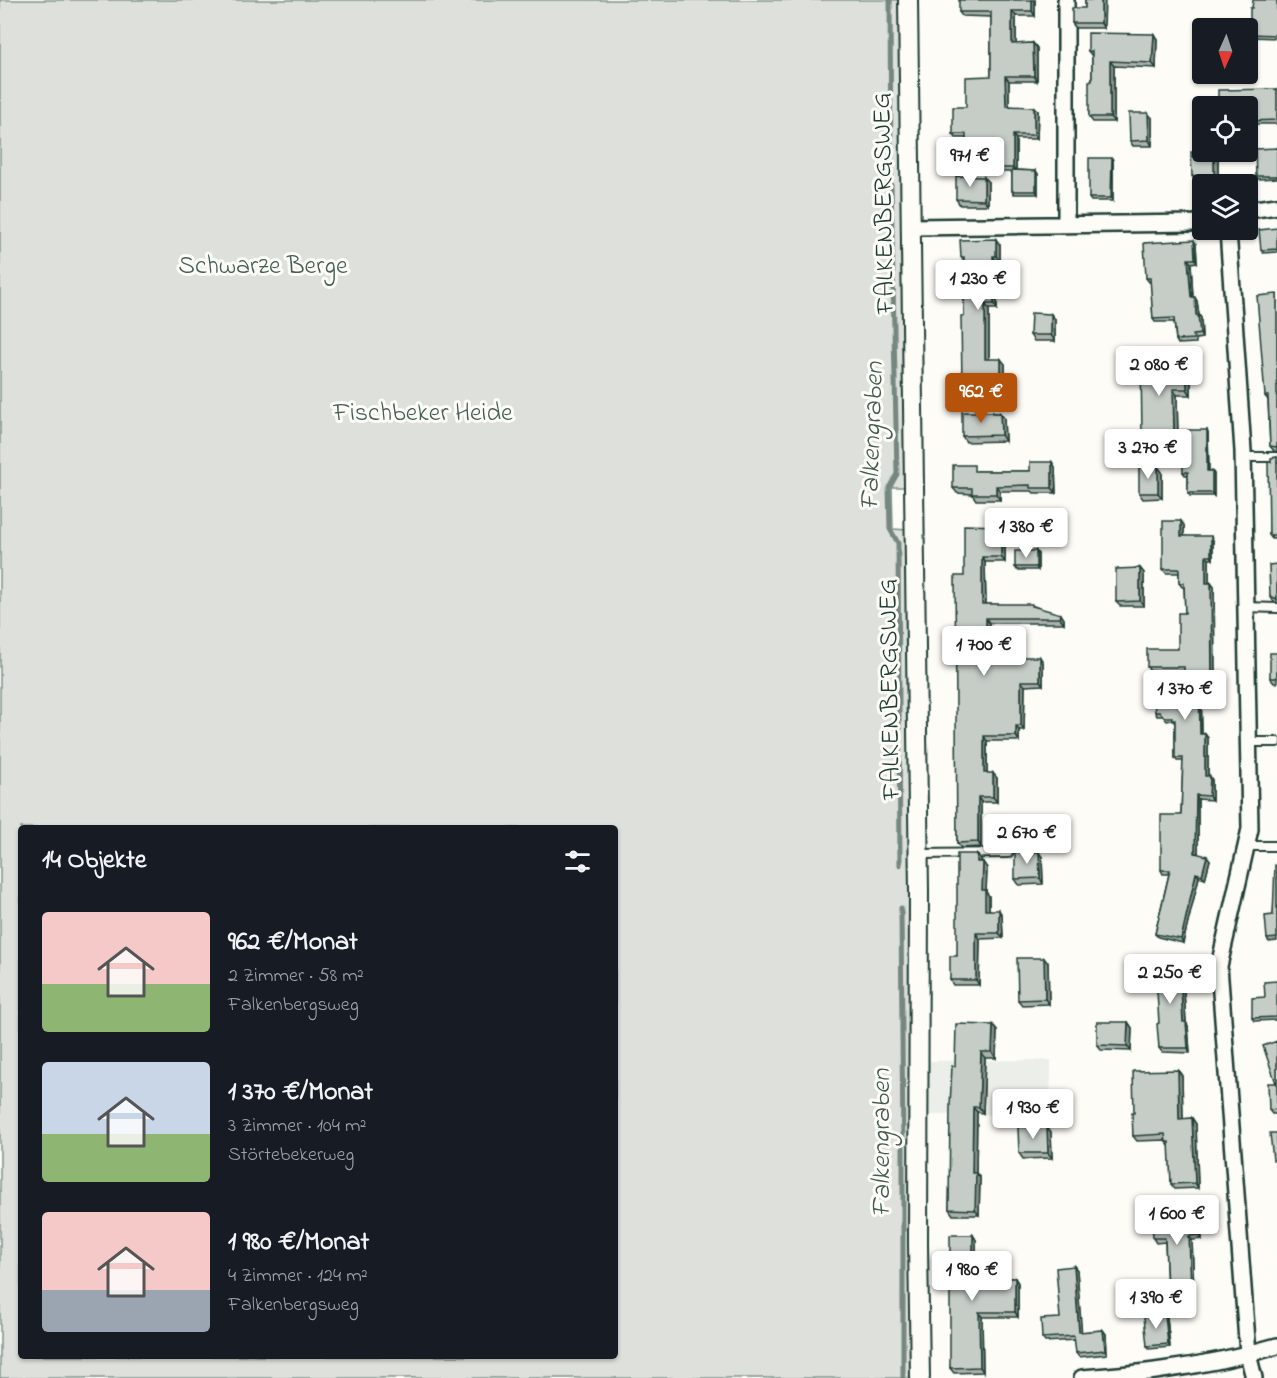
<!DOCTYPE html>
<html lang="de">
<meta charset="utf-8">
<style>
body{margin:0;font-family:"Indie Flower",sans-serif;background:#20242c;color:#f1f3f6;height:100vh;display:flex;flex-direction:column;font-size:22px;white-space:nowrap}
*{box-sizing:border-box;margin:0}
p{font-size:20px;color:#9ea1a6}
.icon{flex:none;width:33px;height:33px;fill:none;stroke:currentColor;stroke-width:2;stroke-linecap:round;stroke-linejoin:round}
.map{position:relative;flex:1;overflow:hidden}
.side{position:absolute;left:18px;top:825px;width:600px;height:534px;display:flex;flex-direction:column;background:#171b24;border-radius:6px;box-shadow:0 2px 4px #0004}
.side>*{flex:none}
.needle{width:39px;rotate:183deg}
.tools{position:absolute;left:1192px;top:18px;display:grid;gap:12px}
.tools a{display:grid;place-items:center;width:66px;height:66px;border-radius:6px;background:#171b24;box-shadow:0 2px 4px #0004;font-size:30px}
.price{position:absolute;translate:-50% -51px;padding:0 14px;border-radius:6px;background:#fff;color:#222;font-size:20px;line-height:39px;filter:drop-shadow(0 2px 3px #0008)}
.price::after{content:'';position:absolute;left:50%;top:36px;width:18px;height:14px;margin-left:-9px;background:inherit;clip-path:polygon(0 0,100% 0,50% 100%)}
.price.current{background:#b45309;color:#fff}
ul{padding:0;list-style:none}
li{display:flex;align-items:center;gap:18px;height:150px;padding:0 24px}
li span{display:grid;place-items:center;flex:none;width:168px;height:120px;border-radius:6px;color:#555}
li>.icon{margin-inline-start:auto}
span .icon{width:72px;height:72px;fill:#fffc;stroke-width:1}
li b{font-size:26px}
h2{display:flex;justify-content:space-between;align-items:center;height:72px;padding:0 24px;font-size:26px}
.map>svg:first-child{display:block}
.built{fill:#eceee9}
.green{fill:#dde0db;stroke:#7e8e88;stroke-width:1.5;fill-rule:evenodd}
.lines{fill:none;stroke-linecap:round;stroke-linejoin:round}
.stream{stroke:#75877f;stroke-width:5}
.service-casing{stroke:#1f3d34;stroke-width:12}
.minor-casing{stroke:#1f3d34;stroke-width:20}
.tertiary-casing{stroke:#1f3d34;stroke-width:22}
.service{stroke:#fdfcf7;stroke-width:8}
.minor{stroke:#fdfcf7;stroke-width:15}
.tertiary{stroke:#fdfcf7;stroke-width:18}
.wall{fill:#aab0ab;stroke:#1f3d34;stroke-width:1.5}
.shaded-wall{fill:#8b908b;stroke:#1f3d34;stroke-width:1.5}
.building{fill:#c6cdc7;stroke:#1f3d34;stroke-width:1.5}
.labels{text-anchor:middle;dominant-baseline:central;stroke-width:6;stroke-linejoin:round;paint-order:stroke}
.street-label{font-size:26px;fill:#1f3d34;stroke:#fdfcf7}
.park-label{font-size:26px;fill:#455e55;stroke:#fdfcf7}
.water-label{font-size:27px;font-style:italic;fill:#435c53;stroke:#fdfcf7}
</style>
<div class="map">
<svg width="1277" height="1378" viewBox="0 0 1277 1378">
<rect width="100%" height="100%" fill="#fdfcf7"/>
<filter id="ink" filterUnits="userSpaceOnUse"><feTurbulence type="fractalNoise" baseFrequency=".0167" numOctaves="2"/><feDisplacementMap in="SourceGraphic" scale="12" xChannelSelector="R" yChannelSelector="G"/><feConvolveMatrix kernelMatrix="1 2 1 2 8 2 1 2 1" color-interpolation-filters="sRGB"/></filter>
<g filter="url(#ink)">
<path class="built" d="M1051,1060L1050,1114L927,1115V1061Z"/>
<path class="green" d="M0,0H901L907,487H892L893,529L907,530L912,1378H0ZM21,828H615V1356H21Z"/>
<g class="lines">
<path class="stream" d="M890,0L891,178
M891,185L897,474L889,488L890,529L898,543L900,865
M901,908L903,1151V1378"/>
<g class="service-casing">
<path id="service" d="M1243,457H1277
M1246,607L1277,608
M1248,742H1277
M1246,846H1277
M920,854L1008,853"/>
</g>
<g class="minor-casing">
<path id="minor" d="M1066,0V224
M1248,210L1277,206
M911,227L1195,223L1203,221
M1228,230L1243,451L1250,829L1219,966L1248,1354L1254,1378
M1082,1378C1109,1376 1136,1374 1162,1370C1201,1365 1239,1357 1277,1346"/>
</g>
<g class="tertiary-casing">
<path id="tertiary" d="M908,0L919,891L918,1244L920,1378"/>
</g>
<use href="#service" class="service"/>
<use href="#minor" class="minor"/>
<use href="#tertiary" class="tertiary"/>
</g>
<path class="wall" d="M1035,0V16H1016V44L1033,43L1037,48V81H1009V106L1038,111L1037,139H1016V170L1036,171L1038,174V194H1014L1012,191V172H996L993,168V155H969L966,150V138H956L953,134L966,107L991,76V17L962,16L959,12Z
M1085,0L1104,28H1076L1072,23L1085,8Z
M1277,0V38L1251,37L1250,34L1252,8Z
M1157,39L1156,68L1114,66V122H1093L1089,117L1092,81V56L1088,51Z
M1277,89V124H1248V106Z
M1152,118V146H1133L1130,141Z
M1277,148V178L1258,179L1256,176Z
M1214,152L1218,157V181H1195L1192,176Z
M1222,152H1246V156H1225Z
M1113,161V201H1091L1089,198Z
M988,182V205H960L956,199Z
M1277,228V252L1263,253L1261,250Z
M1196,244L1197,262L1191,263L1193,297L1197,301L1199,315L1201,318L1202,338L1196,339V343L1178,344L1176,340L1174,322H1155L1153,319L1151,282H1149L1146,278Z
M1000,245V262H997V309H989V359L1005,364V387L998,386V388H966L962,383L964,316V262L961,257Z
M1277,294V452L1274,451L1270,446L1268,400L1265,396Z
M1055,319V341H1034L1030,335Z
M1159,365H1178L1182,371V375L1191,380V395H1177L1178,440L1146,441L1142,435Z
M994,413H1000L1004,418L1005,441L966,442L962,436Z
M1207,430L1208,432L1209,471H1212L1214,474V496H1190L1188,493V475H1185L1183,472Z
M1277,457V539H1272L1269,535L1271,462Z
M1052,462L1055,467L1056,493H1034L1032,491H1000V500H976L972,494L957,493L953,488L977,471H1030Z
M1158,467L1162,472V498L1143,499L1139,493Z
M1184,525V536L1213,540V559H1209V583H1211L1214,587L1215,683H1201L1202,734H1205L1208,738V776L1212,780V800L1198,799V854L1210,860L1205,879L1199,877L1183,943L1158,937L1155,934L1169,874H1163L1161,870L1181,815L1183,761H1177L1175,758V723L1172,720L1167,721L1163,716H1157L1155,712L1184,694V671H1150L1147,667L1178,649L1185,613L1184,587H1182L1179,583V573H1166L1163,569Z
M1005,531V562H985L986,604L1034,606L1064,619V623H989V649L1022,654V657L1043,662V685L1025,686L1024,730H1019V741H987V773L997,778V802H981V847L961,848L957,843L964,576Z
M1036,551L1038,554V570H1017L1015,567Z
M1277,564V603L1274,602L1270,596Z
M1140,568L1144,573V606H1120L1116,602Z
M1277,653V683H1274L1270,678Z
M977,854L981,859V862L987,868L986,892L989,896V910L1002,915L1003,938L980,939L979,985H953L950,980L957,956Z
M1042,857L1043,884L1019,885L1015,879Z
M1277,865V941L1269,942L1267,939L1273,915Z
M1179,958L1182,962L1186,1022L1188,1026L1190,1053L1162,1052L1159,1048V1023Z
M1048,963L1049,1004L1022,1005L1018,1000Z
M1277,981V1020L1254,1021L1252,1018L1265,997Z
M1128,1022L1132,1028L1131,1051L1101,1050L1097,1045Z
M993,1025L997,1030L996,1058H985L983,1113L977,1112L976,1173L980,1178L979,1215H953L949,1209L955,1066Z
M1277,1041V1114H1272L1269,1110L1276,1083Z
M1178,1070L1182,1076L1183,1119L1192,1118L1196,1124L1198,1188L1175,1189L1171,1184L1170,1147L1166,1142V1140L1137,1141L1133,1136L1134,1113Z
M1047,1127L1051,1132L1052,1158L1023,1159L1019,1153Z
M1200,1216L1202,1239L1192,1240L1194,1293L1170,1294L1167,1290L1165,1242L1156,1243L1153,1238Z
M973,1235L976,1240V1278H1015L1018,1283V1317H982L983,1372L954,1373L950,1368Z
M1074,1266L1077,1270L1081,1332L1103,1330L1106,1334L1107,1354L1079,1357L1076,1353L1075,1340L1045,1342L1042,1338L1060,1318Z
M1165,1315L1167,1317L1170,1347L1149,1349L1147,1346Z"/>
<path class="shaded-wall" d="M1032,0H1035V16L1032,11Z
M1101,0H1105L1104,28L1101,23Z
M1012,11L1016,16V48L1012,44Z
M1154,34L1157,39L1156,68L1152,63Z
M1033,43L1037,48V81L1034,76Z
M1110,61L1114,66V122L1110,117Z
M1005,76L1009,81V111L1006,106Z
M1034,107L1038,111L1037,139L1034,135Z
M1148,113L1152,118V146L1149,140Z
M1013,135L1016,139V172L1013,168Z
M1214,152L1218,157V181L1214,176Z
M1112,158L1113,161V201L1111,198Z
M1036,171L1038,174V194L1036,191Z
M984,177L988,182V205L984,200Z
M996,239L1000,245V262L996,256Z
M1194,240L1196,244L1197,262L1195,259Z
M993,256L997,262V309L994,304Z
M1188,259L1191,263L1193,300L1191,297Z
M1195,297L1197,301L1199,315L1201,318L1202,338L1200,334L1196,315Z
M985,304L989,309V365L985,359Z
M1051,314L1055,319V341L1051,335Z
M1001,359L1005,364V387L1001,381Z
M1178,365L1182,371V380L1178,375Z
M1187,375L1191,380V395L1187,389Z
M1173,389L1177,395L1178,440L1174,435Z
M1000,413L1004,418L1005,441L1001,435Z
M1207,430L1208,432L1209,474L1207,471Z
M1052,462L1055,467L1056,493L1052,488Z
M1158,467L1162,472V498L1158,493Z
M1212,471L1214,474V496L1212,493Z
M996,486L1000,491V500L996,494Z
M1181,521L1184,525V540L1181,536Z
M1001,526L1005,531V562L1001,557Z
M1211,536L1213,540V559L1211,556Z
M1036,551L1038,554V570L1036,567Z
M1206,556L1209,559V587L1206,583Z
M982,557L985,562L986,609L982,604Z
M1140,568L1144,573V606L1140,601Z
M1211,583L1214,587L1215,683L1212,679Z
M1061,614L1064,619V623L1060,618Z
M986,618L989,623V654L986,649Z
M1019,649L1022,654V662L1019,657Z
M1040,657L1043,662V685L1040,681Z
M1199,679L1201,683L1202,738L1200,734Z
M1021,681L1025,686L1024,730L1021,726Z
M1016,726L1019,730V741L1016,736Z
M1205,734L1208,738V779L1205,776Z
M984,736L987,741V778L984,773Z
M993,773L997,778V802L993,797Z
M1210,776L1212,780V800L1209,796Z
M1196,795L1198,799V857L1195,853Z
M978,797L981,802V847L978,842Z
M1039,852L1042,857L1043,884L1040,878Z
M977,854L981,859V867L977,862Z
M1207,856L1210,860L1205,879L1202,875Z
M983,862L987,868L986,892L989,896V915L985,910L982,890Z
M1196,873L1199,877L1183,943L1181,939Z
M999,910L1002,915L1003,938L999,933Z
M976,933L980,939L979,985L976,980Z
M1044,958L1048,963L1049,1004L1045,999Z
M1179,958L1182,962L1186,1022L1188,1026L1190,1053L1188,1048L1183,1022Z
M1128,1022L1132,1028L1131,1051L1127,1046Z
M993,1025L997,1030L996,1058L992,1052Z
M981,1052L985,1058L983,1113L979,1107Z
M1178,1070L1182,1076L1183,1125L1179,1119Z
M973,1107L977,1112L976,1173L980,1178L979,1215L975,1210L972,1173Z
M1192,1118L1196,1124L1198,1188L1195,1183Z
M1047,1127L1051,1132L1052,1158L1048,1153Z
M1197,1212L1200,1216L1202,1239L1199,1235Z
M973,1235L976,1240V1283L973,1278Z
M1189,1236L1192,1240L1194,1293L1191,1289Z
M1074,1266L1077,1270L1082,1336L1079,1332Z
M1015,1278L1018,1283V1317L1015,1312Z
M979,1312L982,1317L983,1372L980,1367Z
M1165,1315L1167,1317L1170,1347L1168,1344Z
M1103,1330L1106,1334L1107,1354L1105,1350Z"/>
<path class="building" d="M959,0H1032V11H1012V44L1033,43L1034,76H1005L1006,106L1034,107V135H1013V168H993V150H966V134H953V107H966V77L991,76V12H959Z
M1085,0H1101V23H1072V8H1085Z
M1253,0H1277V35L1250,34V8H1252Z
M1088,33L1154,34L1152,63L1110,61V117H1089V81H1092V51H1088Z
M1277,89V120L1248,121V106H1218V90Z
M1129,113H1148L1149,140L1130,141Z
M1277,148V176H1256L1255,149Z
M1191,152H1214V176H1192Z
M1089,158H1112L1111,198H1089Z
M1012,170L1036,171V191H1012Z
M956,176L984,177V200L956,199Z
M1277,228V249L1261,250L1259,230Z
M996,239V256H993L994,304H985V359H1001V381H994V383H962L961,316H964V257H961L960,240Z
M1194,240L1195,259H1188L1191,297H1195L1196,315H1198L1200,334L1193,335L1194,339L1176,340L1174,318L1153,319L1150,278H1146L1144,243Z
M1277,294V447L1270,446L1268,396H1265L1257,296Z
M1031,313L1051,314V335H1030Z
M1141,360H1155V365H1178V375H1187V389H1173L1174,435H1142Z
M962,412H993V413H1000L1001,435L962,436Z
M1182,430H1207V471H1212V493H1188V472H1183Z
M1277,457V535H1269L1268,462H1271V458Z
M1030,462H1052V488H1030V485L996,486V494H972V488H953V465H974V471H1030Z
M1139,467H1158V493H1139Z
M1163,521H1181V536H1211V556H1206V583H1211L1212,679H1199L1200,734H1205V776H1210L1209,796L1196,795L1195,853L1207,856L1202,875L1196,873L1181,939L1155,934L1170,870H1161V815H1181L1183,758H1175V720H1172V717H1164L1160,712H1155L1154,695L1184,694V667H1147V649H1178V613H1185L1184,583H1179V569H1163Z
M964,525L1001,526V557H982V604H1032V606L1061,614L1060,618H986V649H1019V657H1040V681H1021V726H1016V736H984V773H993V797H978V842L957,843L955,576H964Z
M1015,551H1036V567H1015Z
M1277,564V599L1270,596L1269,565Z
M1140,568V601L1116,602V569Z
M1270,653H1277V678H1270Z
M1015,852H1039L1040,878L1015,879Z
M957,854H977V862H983L982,890H985V910H999V933H976V980H950V956H957Z
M1275,865H1277V938L1267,939L1265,916L1273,915Z
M1017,958H1044L1045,999L1018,1000Z
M1179,958L1183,1022H1186L1188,1048H1159L1157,1024L1159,1023L1155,960Z
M1277,981V1017L1252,1018V998L1265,997L1264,982Z
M1097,1022H1128L1127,1046L1097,1045Z
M956,1024L993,1025L992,1052H981L979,1107H973L972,1173H976L975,1210L949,1209L950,1106L952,1066H955Z
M1277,1041V1109L1269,1110L1268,1083H1276L1263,1046Z
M1178,1070L1179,1119L1192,1118L1195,1183L1171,1184L1169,1142H1166L1165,1134L1133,1136L1132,1113H1134L1133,1071Z
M1018,1127H1047L1048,1153H1019Z
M1270,1133H1277V1160H1273Z
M1197,1212L1199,1235L1189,1236L1191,1289L1167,1290L1165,1238H1153L1152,1215Z
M950,1235H973V1278H1015V1312H979L980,1367L950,1368Z
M1074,1266L1079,1332L1103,1330L1105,1350L1076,1353L1074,1336L1042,1338L1041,1319L1060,1318L1056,1268Z
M1165,1315L1168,1344L1147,1346L1144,1317Z"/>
</g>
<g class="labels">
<g class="street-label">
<text transform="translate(885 203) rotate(-91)">FALKENBERGSWEG</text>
<text transform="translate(891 689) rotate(-91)">FALKENBERGSWEG</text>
</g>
<g class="park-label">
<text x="263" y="267">Schwarze Berge</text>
<text x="423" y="414">Fischbeker Heide</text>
</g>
<g class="water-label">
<text transform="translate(873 436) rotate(-88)">Falkengraben</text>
<text transform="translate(882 1143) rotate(-90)">Falkengraben</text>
</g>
</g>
</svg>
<div class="tools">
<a><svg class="needle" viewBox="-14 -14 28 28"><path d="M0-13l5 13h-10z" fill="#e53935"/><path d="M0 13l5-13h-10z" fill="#9ea1a6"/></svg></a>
<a><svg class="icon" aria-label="locate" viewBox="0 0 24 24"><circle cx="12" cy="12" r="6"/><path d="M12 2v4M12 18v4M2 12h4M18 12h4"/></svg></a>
<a><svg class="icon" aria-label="layers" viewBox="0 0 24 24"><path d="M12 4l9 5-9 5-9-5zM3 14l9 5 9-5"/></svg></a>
</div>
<b class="price" style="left:970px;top:188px">971 €</b>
<b class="price" style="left:978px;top:311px">1 230 €</b>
<b class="price" style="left:1159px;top:397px">2 080 €</b>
<b class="price current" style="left:981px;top:424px">962 €</b>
<b class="price" style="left:1148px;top:480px">3 270 €</b>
<b class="price" style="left:1026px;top:559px">1 380 €</b>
<b class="price" style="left:984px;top:677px">1 700 €</b>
<b class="price" style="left:1185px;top:721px">1 370 €</b>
<b class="price" style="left:1027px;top:865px">2 670 €</b>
<b class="price" style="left:1170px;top:1005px">2 250 €</b>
<b class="price" style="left:1033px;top:1140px">1 930 €</b>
<b class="price" style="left:1177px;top:1246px">1 600 €</b>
<b class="price" style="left:972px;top:1302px">1 980 €</b>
<b class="price" style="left:1156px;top:1330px">1 390 €</b>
<section class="side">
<h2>14 Objekte<svg class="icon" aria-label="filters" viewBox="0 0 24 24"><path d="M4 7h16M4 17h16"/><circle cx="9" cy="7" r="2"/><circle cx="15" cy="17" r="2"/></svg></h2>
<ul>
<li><span style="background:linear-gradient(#f6c9c9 60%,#8fb573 0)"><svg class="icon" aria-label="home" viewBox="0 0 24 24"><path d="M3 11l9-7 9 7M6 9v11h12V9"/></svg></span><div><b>962 €/Monat</b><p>2 Zimmer · 58 m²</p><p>Falkenbergsweg</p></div></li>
<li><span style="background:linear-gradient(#c9d6e8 60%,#8fb573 0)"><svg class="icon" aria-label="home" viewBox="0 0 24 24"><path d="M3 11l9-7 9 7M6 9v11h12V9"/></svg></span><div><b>1 370 €/Monat</b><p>3 Zimmer · 104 m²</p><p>Störtebekerweg</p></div></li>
<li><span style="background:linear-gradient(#f6c9c9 65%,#9aa5b1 0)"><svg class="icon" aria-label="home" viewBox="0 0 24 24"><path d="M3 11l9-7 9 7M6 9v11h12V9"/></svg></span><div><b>1 980 €/Monat</b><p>4 Zimmer · 124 m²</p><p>Falkenbergsweg</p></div></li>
</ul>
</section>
</div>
